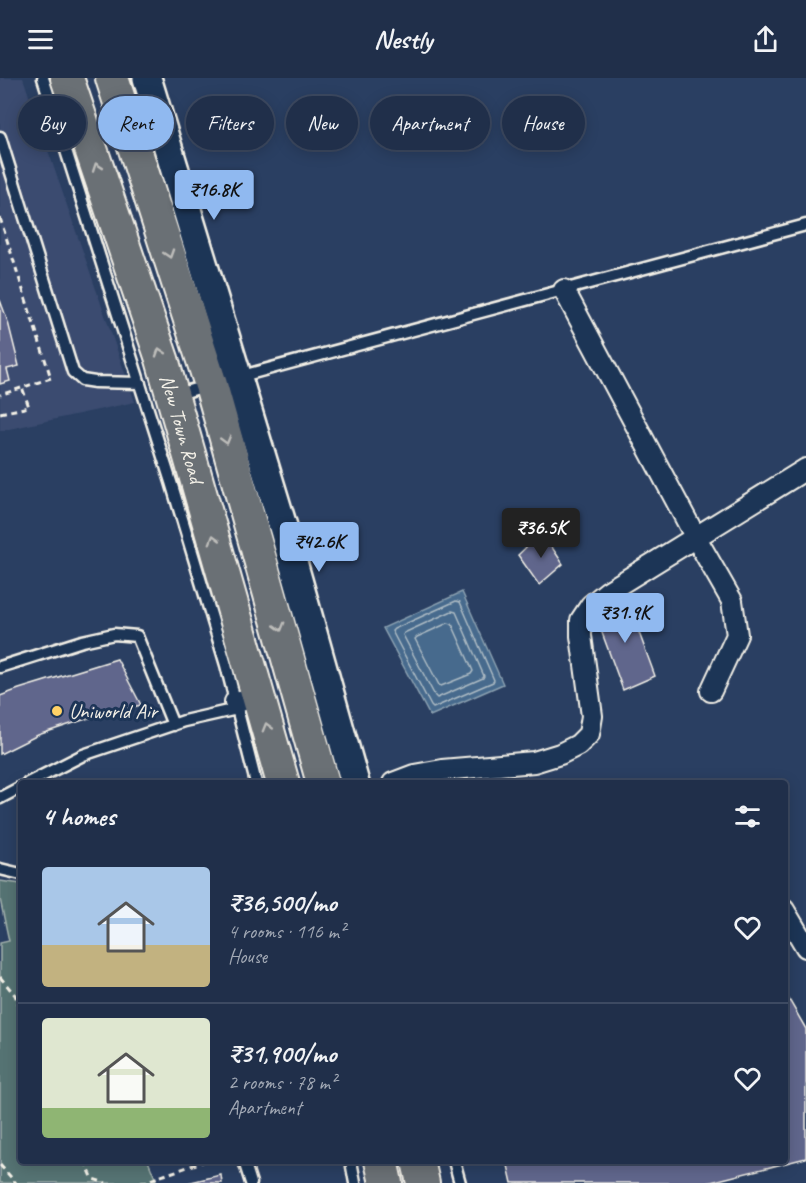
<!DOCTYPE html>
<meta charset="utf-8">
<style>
body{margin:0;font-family:Caveat,sans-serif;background:#2d3b54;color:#f1f3f6;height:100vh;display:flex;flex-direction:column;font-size:22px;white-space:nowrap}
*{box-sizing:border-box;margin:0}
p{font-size:20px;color:#a2a9b5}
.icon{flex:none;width:33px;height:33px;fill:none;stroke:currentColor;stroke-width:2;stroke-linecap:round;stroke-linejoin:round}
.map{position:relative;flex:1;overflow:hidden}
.drawer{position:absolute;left:18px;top:702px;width:770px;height:384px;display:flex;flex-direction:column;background:#202f4a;border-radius:6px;box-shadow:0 3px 15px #0003,0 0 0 2px #3d4a62}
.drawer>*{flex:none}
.banner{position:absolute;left:18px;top:18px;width:771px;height:54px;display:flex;gap:12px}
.price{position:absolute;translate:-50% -51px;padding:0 14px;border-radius:6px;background:#90b9f0;color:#111;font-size:20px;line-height:39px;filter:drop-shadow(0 2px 3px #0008)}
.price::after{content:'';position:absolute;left:50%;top:36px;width:18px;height:14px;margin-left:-9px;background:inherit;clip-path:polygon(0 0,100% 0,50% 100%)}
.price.active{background:#222;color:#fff}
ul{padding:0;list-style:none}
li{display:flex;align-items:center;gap:18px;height:150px;padding:0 24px}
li+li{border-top:2px solid #3d4a62}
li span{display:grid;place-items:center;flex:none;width:168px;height:120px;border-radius:6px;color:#555}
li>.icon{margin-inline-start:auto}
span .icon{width:72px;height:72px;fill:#fffc;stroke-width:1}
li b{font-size:26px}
h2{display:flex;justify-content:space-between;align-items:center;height:72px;padding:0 24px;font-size:26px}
.pill{padding:0 21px;border-radius:27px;background:#202f4a;box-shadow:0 3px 15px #0003,0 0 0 2px #3d4a62;font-size:21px;line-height:54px}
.pill.active{background:#90b9f0;color:#111}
header{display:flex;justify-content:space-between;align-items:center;height:78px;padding:0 24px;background:#202f4a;font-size:27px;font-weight:700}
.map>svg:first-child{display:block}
.built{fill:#3a4b6f}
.green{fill:#547373;stroke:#a4b2ae;stroke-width:1.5}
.water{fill:#466b8d;stroke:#8ca1b1;stroke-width:1.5}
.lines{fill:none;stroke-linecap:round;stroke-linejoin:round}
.shore{stroke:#aebbc4;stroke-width:1.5}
.building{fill:#60668c;stroke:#f4f1e8;stroke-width:1.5}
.lane-casing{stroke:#f4f1e8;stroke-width:15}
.street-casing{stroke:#f4f1e8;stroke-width:24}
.secondary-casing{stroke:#f4f1e8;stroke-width:32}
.primary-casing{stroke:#f4f1e8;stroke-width:36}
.path{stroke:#f4f1e8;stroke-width:3;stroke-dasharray:6 4.5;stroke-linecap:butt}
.lane{stroke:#1d3557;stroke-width:10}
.street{stroke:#1d3557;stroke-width:20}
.secondary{stroke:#1d3557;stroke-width:27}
.primary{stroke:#6b6f75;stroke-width:32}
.oneway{stroke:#bdbdba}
.poi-dot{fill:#ffd166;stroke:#1d3557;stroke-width:2}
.labels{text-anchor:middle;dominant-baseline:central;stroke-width:6;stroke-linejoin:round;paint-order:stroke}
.street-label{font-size:21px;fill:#f4f1e8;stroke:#1d3557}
.poi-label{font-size:21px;fill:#f4f1e8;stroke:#1d3557;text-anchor:start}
</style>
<header><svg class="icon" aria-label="menu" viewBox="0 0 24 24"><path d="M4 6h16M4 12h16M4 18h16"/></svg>Nestly<svg class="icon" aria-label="share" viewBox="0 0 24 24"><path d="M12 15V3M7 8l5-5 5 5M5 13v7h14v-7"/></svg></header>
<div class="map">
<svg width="806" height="1105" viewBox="0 0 806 1105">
<rect width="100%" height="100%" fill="#2a3f62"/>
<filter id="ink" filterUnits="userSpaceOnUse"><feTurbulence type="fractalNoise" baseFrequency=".0167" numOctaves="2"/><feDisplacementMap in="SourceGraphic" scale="12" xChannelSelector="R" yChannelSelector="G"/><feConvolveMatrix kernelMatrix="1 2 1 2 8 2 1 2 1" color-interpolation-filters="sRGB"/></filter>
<g filter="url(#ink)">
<path class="built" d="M0,0H23L135,324L0,353Z"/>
<path class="green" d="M0,803L21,806V1083H148L157,1105H0V865L9,863L0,821Z"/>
<path class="water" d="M462,514L503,606L430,638L383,550Z"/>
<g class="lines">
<path class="shore" d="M456,523L460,524L494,602L493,604L433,630L431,628L392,553L394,551Z
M452,533L456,534L484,598L483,600L437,620L435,618L403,557L404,555Z
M448,545L452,546L473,593L471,596L441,608L439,607L415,561L417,559Z"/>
</g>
<path class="building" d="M0,222L8,244L19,288L7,291L10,303L0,306Z
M542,454L563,486L539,507L518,477Z
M627,522L655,598L623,612L594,533Z
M117,581L141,627L89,640L38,657L0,676V618L19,611Z
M784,913L806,951V1080L707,1105H512L507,1083H784Z
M221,1097L222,1105H187Z"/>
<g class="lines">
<g class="lane-casing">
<path id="lane" d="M43,0L171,404L226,587L256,705
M0,59L73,294L82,302L95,304L140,305
M238,299L806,147
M175,317L209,307
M0,589L82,563L114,556L137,558L173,647
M28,705L83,677L184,643L237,631
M0,720L21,709
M0,791L21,796
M244,1083L251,1105
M351,1083L355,1105
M454,1083L460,1105"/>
</g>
<g class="street-casing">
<path id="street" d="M564,212L696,460L732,523L737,557L711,613
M235,624L259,619
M393,705L414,697L442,692L534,684L560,676L578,667L589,656L592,638L581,558V542L591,527L607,514L806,391
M784,832L806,869"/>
</g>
<g class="secondary-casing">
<path id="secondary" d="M147,0L284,452L355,705"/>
</g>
<g class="primary-casing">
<g id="primary">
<path id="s1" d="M67,0L162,281L283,705"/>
<path d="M112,0L211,307L323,705"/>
<path d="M381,1083L386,1105"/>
<path d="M418,1083L423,1105"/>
</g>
</g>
<path class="path" d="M0,140L51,300L0,317
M0,335L29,329L22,309
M0,899L15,917L21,933
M85,1083L93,1101L106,1105
M0,1087L16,1105
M141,1105L205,1083"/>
<use href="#lane" class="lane"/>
<use href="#street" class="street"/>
<use href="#secondary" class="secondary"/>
<use href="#primary" class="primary"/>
</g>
<defs><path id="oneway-chevron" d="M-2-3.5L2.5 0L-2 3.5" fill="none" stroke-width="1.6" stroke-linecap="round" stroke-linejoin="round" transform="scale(1.5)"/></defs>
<g class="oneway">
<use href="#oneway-chevron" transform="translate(97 89) rotate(-109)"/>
<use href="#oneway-chevron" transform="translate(169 176) rotate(72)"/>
<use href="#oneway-chevron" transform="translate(160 274) rotate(-108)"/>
<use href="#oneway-chevron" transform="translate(226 362) rotate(74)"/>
<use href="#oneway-chevron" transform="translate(214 461) rotate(-106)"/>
<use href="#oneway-chevron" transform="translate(280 549) rotate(74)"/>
<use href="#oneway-chevron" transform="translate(267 649) rotate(-106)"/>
</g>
</g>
<circle class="poi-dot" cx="57" cy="633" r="6"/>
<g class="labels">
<g class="street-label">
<text stroke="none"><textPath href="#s1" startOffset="369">New Town Road</textPath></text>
</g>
<g class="poi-label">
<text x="69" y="633">Uniworld Air</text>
</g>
</g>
</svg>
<b class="price" style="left:214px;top:143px">₹16.8K</b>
<b class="price active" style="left:541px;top:481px">₹36.5K</b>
<b class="price" style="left:319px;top:495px">₹42.6K</b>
<b class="price" style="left:625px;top:566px">₹31.9K</b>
<div class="banner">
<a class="pill">Buy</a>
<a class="pill active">Rent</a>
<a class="pill">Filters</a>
<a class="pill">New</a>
<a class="pill">Apartment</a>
<a class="pill">House</a>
</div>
<section class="drawer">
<h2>4 homes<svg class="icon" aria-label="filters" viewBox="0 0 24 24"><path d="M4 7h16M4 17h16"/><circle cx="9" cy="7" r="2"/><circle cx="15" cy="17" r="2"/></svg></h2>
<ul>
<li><span style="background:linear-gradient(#a9c7e8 65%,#c2b280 0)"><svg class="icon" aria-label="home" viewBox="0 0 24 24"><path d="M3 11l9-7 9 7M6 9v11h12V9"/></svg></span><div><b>₹36,500/mo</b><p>4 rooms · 116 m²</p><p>House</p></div><svg class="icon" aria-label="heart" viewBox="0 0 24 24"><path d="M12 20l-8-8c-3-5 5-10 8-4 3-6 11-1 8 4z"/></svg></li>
<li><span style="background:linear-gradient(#dfe7d0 75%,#8fb573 0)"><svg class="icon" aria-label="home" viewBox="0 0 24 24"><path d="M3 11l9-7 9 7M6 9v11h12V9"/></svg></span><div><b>₹31,900/mo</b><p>2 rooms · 78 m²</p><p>Apartment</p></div><svg class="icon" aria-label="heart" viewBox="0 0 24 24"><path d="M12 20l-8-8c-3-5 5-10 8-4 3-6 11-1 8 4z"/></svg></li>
</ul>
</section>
</div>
